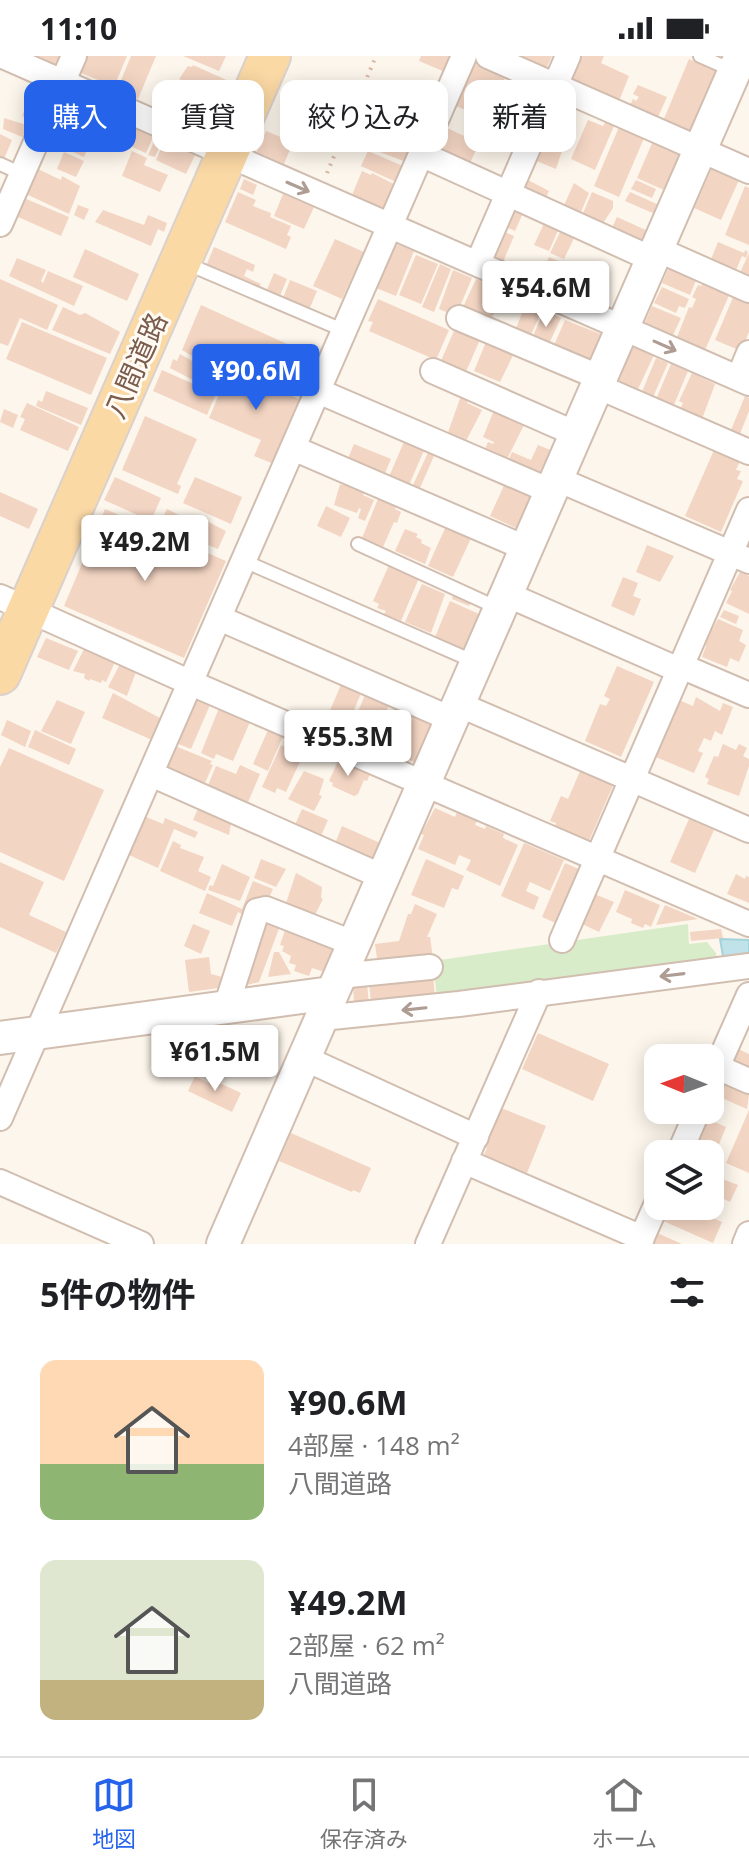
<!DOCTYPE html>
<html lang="ja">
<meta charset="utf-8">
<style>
body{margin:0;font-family:"Open Sans","Noto Sans JP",sans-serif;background:#f6f6f6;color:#202124;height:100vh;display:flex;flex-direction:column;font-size:30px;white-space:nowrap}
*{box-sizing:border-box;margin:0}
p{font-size:26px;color:#757577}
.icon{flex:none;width:44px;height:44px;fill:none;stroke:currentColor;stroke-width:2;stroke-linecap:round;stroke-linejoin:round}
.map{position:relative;height:1188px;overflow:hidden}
.side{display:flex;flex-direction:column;background:#fff;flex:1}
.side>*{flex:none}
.banner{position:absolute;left:24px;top:24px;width:702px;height:72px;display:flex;gap:16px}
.needle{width:52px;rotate:271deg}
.tools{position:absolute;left:644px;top:988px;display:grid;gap:16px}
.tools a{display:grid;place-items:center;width:80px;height:80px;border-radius:16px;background:#fff;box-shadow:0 4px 20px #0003;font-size:40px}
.price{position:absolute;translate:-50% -68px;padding:0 18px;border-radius:8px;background:#fff;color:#222;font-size:26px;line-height:52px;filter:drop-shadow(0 2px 4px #0008)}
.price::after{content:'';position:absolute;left:50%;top:48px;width:24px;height:18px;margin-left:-12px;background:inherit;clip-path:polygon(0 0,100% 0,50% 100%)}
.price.active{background:#2563eb;color:#fff}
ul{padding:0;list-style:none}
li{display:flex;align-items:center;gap:24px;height:200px;padding:0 40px}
li span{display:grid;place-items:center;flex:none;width:224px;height:160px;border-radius:16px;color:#555}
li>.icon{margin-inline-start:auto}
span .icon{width:96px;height:96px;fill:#fffc;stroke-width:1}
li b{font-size:34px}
h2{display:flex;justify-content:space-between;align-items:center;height:96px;padding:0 40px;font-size:34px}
.chip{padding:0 28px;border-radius:16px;background:#fff;box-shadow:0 4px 20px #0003;font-size:28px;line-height:72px}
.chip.active{background:#2563eb;color:#fff}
.status{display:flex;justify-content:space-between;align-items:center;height:56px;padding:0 40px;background:#fff;direction:ltr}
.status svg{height:22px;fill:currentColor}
.tab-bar{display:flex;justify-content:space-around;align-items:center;height:112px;border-top:2px solid #e0e0e0;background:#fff;font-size:22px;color:#757577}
.tab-bar a{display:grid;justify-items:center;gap:4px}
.tab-bar .active{color:#2563eb}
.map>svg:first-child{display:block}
.green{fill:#d8ecc9}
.water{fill:#bfe3e8;stroke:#a5d3da;stroke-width:2}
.building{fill:#f3d5c3}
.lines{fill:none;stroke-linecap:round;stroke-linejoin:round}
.service-casing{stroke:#d1beb0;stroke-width:16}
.minor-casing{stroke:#d1beb0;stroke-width:28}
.tertiary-casing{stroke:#d1beb0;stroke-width:36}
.primary-casing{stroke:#dad1cd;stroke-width:44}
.path{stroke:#d9b8a5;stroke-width:4;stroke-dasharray:2 6;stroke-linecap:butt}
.service{stroke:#fff;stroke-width:12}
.minor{stroke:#fff;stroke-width:24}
.tertiary{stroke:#fff;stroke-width:32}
.primary{stroke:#fbd9a5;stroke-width:40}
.oneway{stroke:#af9d94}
.labels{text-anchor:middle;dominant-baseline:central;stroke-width:6;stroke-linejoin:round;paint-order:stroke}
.street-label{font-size:28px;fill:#7a5c4d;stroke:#fffaf3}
</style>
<div class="status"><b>11:10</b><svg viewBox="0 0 49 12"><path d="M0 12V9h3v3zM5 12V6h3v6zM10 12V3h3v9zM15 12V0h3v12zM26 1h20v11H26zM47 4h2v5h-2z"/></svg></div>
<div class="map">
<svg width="749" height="1188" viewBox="0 0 749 1188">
<rect width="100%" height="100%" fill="#fdf6ec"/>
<path class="green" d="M688,868L689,888L707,886L716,897L717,906L437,942L433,905Z"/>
<path class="water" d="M720,883L749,884V901L723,900Z"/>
<path class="building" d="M36,0H64L59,10Z
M86,0H127L114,31L79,16Z
M131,0H156L138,43L117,34Z
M183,0H226L219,15Z
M421,0H452L445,16L419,5Z
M516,0H552L546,13Z
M577,0H604L601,7L629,20L619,45L567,23Z
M689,3L717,15L691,77L663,65Z
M471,6L506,21L504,24L507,25L491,64L453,49Z
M193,9L231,26L223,44L179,23L188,10L192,11Z
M171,24L180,28L176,38L167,34Z
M512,25L545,39L526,82L494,68Z
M35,29L48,34L35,66L22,60Z
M183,29L222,46L217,57L178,40Z
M638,29L667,41L658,61L630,49L633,43L636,45L639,41L633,38Z
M375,33L429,57L414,82L363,59Z
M165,37L178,43L171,59L159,53Z
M67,43L83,50L78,61L69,58L68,62L58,58Z
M180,44L216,60L210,75L174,60Z
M85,52L103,59L84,101L66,93Z
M57,61L75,69L64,93L47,85Z
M4,62L33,71L27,83L3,73Z
M588,64L603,70L605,66L614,70L595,114L571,103Z
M548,66L573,77L569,85L566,83L556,113L534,104Z
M131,70L153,81L146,97L123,87Z
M619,71L644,82L619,141L594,130Z
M447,72L479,87L468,112L436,97Z
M266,75L293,86L284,108L257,96Z
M380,76L410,89L408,92L412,94L406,106L372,93Z
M0,78L12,84L4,103L0,102Z
M653,85L681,97L664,134L637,122Z
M154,86L160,89L155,101L148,99Z
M163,88L172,92L173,89L195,99L186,118L156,104Z
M132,95L147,102L144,109L168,119L160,136L122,120Z
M368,95L403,110L396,126L361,110Z
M64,96L84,105L76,121L57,113Z
M712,112L739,124L721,164L694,152Z
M38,113L61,124L62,120L80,130L69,158L26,138Z
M362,115L371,119L372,117L396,129L385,153L352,139Z
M244,123L257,129L253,139L240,133Z
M520,123L527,126L528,124L549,135L545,144L514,136Z
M636,124L656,133L652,142L631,133Z
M574,127L589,137L578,163L561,156Z
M745,130L749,132V189L725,179Z
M238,136L256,144L253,150L271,157L270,161L291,170L287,179L291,181L286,193L225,166Z
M592,136L613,145V152L600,172L580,164Z
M630,136L659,149L655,158L625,145Z
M283,138L314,151L304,173L274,160Z
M24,142L69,161L61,180L16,160Z
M78,149L89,153L84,164L74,159Z
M510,149L524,155L515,175L502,169Z
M103,154L144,169L148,159L167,167L164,176L158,173L151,190L95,166Z
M617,161L648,175L641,192L610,176Z
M546,163L560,170L549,195L534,189Z
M562,172L576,178L564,203L550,197Z
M500,174L514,180L503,206L489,199Z
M335,183L364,196L342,243L313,230Z
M718,186L744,197L745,194L748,196L746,202L742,200L734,219L709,208Z
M394,187L414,195L396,240L376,232Z
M214,191L255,209L253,216L247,213L244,220L261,228L258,233L206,210Z
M85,193L139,218L127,245L73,221Z
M749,197V225L738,221Z
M416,199L438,208L421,248L399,239Z
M549,201L563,207L555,227L540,221Z
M17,202L46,214L41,225L43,227L48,215L83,230L74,250L9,220Z
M440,208L451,213L434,256L422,251Z
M670,209L697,222L690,239L662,227Z
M453,214L472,222L456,260L439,253Z
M274,217L287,223L279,242L266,236Z
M0,223L58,249L47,274L20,262L8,290L0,287Z
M476,223L504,236L491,264L463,251Z
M705,223L731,235L705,294L677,281L689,251L692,252L696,243L692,241L698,229L701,230Z
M290,224L317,235L309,254L283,242Z
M662,231L689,243L685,252L679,250L676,257L654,247Z
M734,239L747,243L749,247V276L741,295L715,284Z
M378,243L449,274L436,304L369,275L373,266L368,265Z
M527,245L543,252L529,283L514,277Z
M201,249L296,292L280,329L230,307L223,323L216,320L224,303L213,298L208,309L182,294Z
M652,250L681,262L673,279L645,266Z
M63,251L80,259L85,257L120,276L110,298L52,274Z
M544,254L561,262L547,292L531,285Z
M565,264L603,279L588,311L551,296Z
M22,266L107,302L91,339L6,303Z
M457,268L482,279L465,318L440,307Z
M488,281L516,293L500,326L474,315Z
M632,289L654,299L638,333L616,327Z
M180,298L201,310L195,325L170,312L173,303L177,305Z
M656,302L668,307L653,341L646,340L641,338Z
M671,308L688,315L673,351L657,341Z
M230,313L301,344L274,408L254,400L261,384L209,362Z
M162,314L216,338L207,359L153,335Z
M692,317L715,328L702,363L680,353L683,347L679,345Z
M46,335L88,352L81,369L36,350L38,344L42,346Z
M462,337L469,341L467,347L482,354L464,389L446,382Z
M745,340L749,342V355L740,378L731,374Z
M27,347L79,371L68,395L20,374L25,363L20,361Z
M495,352L526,365L505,407L483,398L488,386L493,388L494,386L483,381Z
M4,353L18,359L13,372L0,366Z
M145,360L197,383L177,428L181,430L178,438L122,414Z
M406,381L426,390L409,429L398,424L397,428L388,423Z
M354,388L391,403L383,422L346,407Z
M538,389L553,395L540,424L506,409L512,396L531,404Z
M431,390L437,393L420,432L413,429Z
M714,394L740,405L736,414L741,415L737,423L743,425L721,476L685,460Z
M115,421L161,442L151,465L104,444Z
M195,421L242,441L231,468L183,447Z
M345,423L366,433L363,439L374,444L365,465L358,462L361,453L359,452L357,457L334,449L340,428L343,429Z
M507,423L535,436L518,473L490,460Z
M0,436L38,453L29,473L0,460Z
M380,438L398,445L395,453L401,456L397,467L394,466L383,491L362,482Z
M326,450L350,462L341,481L317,470Z
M105,453L226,505L184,602L64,550Z
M167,453L191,465L188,471L184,469L183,478L160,468Z
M195,459L226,475L218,493L186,480Z
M446,470L473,478L453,521L428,510Z
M405,473L418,478L416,481L422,484L421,487L431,492L425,508L395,495Z
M647,489L674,500L660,526L636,516Z
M389,509L419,522L401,565L384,558L386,555L377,552L379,548L373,545Z
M740,516L749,520V558L726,547L732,535L730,534Z
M623,521L638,527L633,540L641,543L634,560L611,550Z
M422,528L445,538L431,577L405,566Z
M453,539L471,546L469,550L452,543Z
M450,545L479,558L463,594L435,581Z
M724,554L739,560L736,568L720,561Z
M718,563L743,574L739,585L746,589L739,606L730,602L727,611L702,601L706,590L704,588Z
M46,582L78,595L69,614L37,601Z
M84,593L115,606L106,626L102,624L101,627L90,623L89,625L84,622L85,618L73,615Z
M120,608L136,616L127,640L108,631Z
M617,610L654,626L621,701L585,685L600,648L606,650L610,643L604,640Z
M342,626L362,635L344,678L324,669Z
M113,637L162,663L152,684L102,662Z
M365,639L389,649L372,689L348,679Z
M696,641L720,655L723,647L733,651L722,679L715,675L711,685L704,682L698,695L703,697L694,717L651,699L674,642L693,650Z
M196,643L210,649L191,693L176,687Z
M57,644L85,656L71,688L41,675Z
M395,647L435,665L416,707L380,690L387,669L390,670L396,655L393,653Z
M219,652L250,666L233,705L216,698L214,703L201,697Z
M7,664L31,675L25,691L1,679Z
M35,674L76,693L69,709L28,691Z
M268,674L283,680L268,715L253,708Z
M723,688L736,694L739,688L747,692L743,700L749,703V710L739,740L707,728L709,723L705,721L714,700L718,701Z
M281,689L303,699L286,736L277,732L275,737L262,731Z
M175,690L212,705L210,708L213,709L205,727L202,726L201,730L165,715Z
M9,692L104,734L64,825L0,796V711Z
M339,703L370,718L367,725L364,724L358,738L354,740L332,730L333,727L329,725Z
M240,709L260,718L246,751L206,734L216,710L236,718Z
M581,713L614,727L589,785L555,770L556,767L550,765L561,740L568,743Z
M304,715L324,723L319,739L322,740L314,755L288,743Z
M200,748L232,762L229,779L193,764Z
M435,752L455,761L457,756L477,765L475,769L485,773L486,770L504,778L503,782L518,789L500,830L466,814L471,804L459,799L455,809L418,793L424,779L421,778Z
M302,753L328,764L320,782L294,771Z
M144,760L163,768L165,762L198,776L195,782L174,773L158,812L129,799Z
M689,763L714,774L695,817L670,806Z
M342,770L380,787L374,802L336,785Z
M173,785L181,789L180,792L204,801L198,815L211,821L205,835L160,815Z
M524,787L564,804L550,835L530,826L526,835L539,841L534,854L501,840Z
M261,803L286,813L276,831L254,822Z
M426,803L464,820L458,834L452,832L444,852L411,839Z
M0,806L44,826L29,859L66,876L56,897L0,871Z
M565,807L581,814L558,868L542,861Z
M222,808L250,821L240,845L208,834L210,829L213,830Z
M296,817L322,831L321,842L323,843L314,861L285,850Z
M736,818L745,823L746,820L749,821V847L727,838Z
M253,825L273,833L269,842L266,841L263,846L251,843L244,859L238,856L232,870L199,857L207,837L242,853Z
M625,834L660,849L651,871L645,868L643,872L631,867L632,863L616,856Z
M592,837L614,846L599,876L580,867Z
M415,848L437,858L427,881H430L433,902L378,909L375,888L399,885L408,858H411Z
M665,849L698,863L656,869Z
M263,864L280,870L259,926L238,931Z
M193,868L210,875L201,898L184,890Z
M286,871L335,888L325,916L312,912L309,920L294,915L296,909L289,907L291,900L282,895L284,890L280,889Z
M721,873L723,882L691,885L690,876Z
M274,896H279L291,918L268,921Z
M209,901L211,918L222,921L219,932L189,936L185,904Z
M433,919L435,941L371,947L369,926Z
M367,928L369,948L354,949L353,929Z
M538,977L609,1008L593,1045L522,1013Z
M736,992L749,998V1013L730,1005Z
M195,1020L209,1027L211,1023L241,1037L232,1056L188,1035Z
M721,1024L749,1039L747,1053L715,1039Z
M501,1052L546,1070L527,1117L483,1101L487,1092L485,1091Z
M749,1054V1117L726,1107Z
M703,1061L726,1071L715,1098L692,1089Z
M291,1077L371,1112L360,1137L353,1134L352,1136L279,1105Z
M710,1118L738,1129L730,1146L724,1143L721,1150L710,1145Z
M667,1150H696L700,1152L699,1156L722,1166L713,1187L661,1164Z
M655,1176L682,1188H650Z"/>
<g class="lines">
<g class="service-casing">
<path id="service" d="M700,0L725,11
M0,108L22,118
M197,212L345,275
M358,488L500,553
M244,505L466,602"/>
</g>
<g class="minor-casing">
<path id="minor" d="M3,0L749,327
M488,0L749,115
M421,98L643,199
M0,168L74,0
M668,198L749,234
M481,200L568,0
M459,262L601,322
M742,314L749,297
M433,315L567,374
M597,330L749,396
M318,335L541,431
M293,392L516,488
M557,423L749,505
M506,538L679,614
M0,541L191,627L749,868
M219,562L442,659
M681,610L749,639
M458,648L749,774
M151,718L374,817
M562,884L749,454
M339,920L430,911
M226,951L257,855L266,853L345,884
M322,962L459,948L749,910
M304,1002L476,1081
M717,1011L749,1025
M710,1027L749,939
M0,1062L464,0
M679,1098L698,1054
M464,1105L642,1182
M0,1126L141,1188
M428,1188L539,936
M639,1188L658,1145
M745,1188L749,1178"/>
</g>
<g class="tertiary-casing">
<path id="tertiary" d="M0,982L331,937
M223,1188L741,0"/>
</g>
<g class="primary-casing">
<path id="primary" d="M0,618L270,0"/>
</g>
<path class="path" d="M327,117L376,0"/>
<use href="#service" class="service"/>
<use href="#minor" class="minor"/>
<use href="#tertiary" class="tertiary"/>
<use href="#primary" class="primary"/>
</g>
<defs><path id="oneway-shaft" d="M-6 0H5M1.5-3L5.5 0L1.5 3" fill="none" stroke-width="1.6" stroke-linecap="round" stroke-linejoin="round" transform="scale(2)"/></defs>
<g class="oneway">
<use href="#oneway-shaft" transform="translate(298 131) rotate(23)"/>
<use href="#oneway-shaft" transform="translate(665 290) rotate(24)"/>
<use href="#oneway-shaft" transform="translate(672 919) rotate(173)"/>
<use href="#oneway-shaft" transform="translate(414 953) rotate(174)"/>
</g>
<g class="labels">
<g class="street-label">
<text transform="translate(135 309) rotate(-66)">八間道路</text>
</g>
</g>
</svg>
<div class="tools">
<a><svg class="needle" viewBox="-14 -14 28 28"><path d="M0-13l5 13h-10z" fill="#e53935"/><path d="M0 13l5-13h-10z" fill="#757577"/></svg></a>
<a><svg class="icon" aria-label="layers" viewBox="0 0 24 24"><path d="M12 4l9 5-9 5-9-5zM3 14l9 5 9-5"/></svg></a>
</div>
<b class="price" style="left:546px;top:273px">¥54.6M</b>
<b class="price active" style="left:256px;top:356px">¥90.6M</b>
<b class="price" style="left:145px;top:527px">¥49.2M</b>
<b class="price" style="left:348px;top:722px">¥55.3M</b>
<b class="price" style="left:215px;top:1037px">¥61.5M</b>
<div class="banner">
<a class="chip active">購入</a>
<a class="chip">賃貸</a>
<a class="chip">絞り込み</a>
<a class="chip">新着</a>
</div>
</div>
<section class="side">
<h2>5件の物件<svg class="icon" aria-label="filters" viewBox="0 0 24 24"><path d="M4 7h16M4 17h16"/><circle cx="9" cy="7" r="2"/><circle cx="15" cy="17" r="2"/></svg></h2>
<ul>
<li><span style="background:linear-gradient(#ffd9b3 65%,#8fb573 0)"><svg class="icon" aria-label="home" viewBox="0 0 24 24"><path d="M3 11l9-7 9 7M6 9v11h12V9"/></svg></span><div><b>¥90.6M</b><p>4部屋 · 148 m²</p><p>八間道路</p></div></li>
<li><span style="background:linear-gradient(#dfe7d0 75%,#c2b280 0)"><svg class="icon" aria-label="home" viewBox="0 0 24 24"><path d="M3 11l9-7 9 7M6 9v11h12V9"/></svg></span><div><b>¥49.2M</b><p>2部屋 · 62 m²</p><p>八間道路</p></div></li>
</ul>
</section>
<nav class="tab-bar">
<a class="active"><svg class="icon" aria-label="map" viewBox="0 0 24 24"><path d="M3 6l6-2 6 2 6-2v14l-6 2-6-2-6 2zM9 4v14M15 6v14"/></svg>地図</a>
<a><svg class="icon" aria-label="saved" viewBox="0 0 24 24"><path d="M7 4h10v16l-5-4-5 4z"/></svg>保存済み</a>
<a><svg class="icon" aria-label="home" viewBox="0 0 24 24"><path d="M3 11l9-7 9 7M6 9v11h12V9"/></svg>ホーム</a>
</nav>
